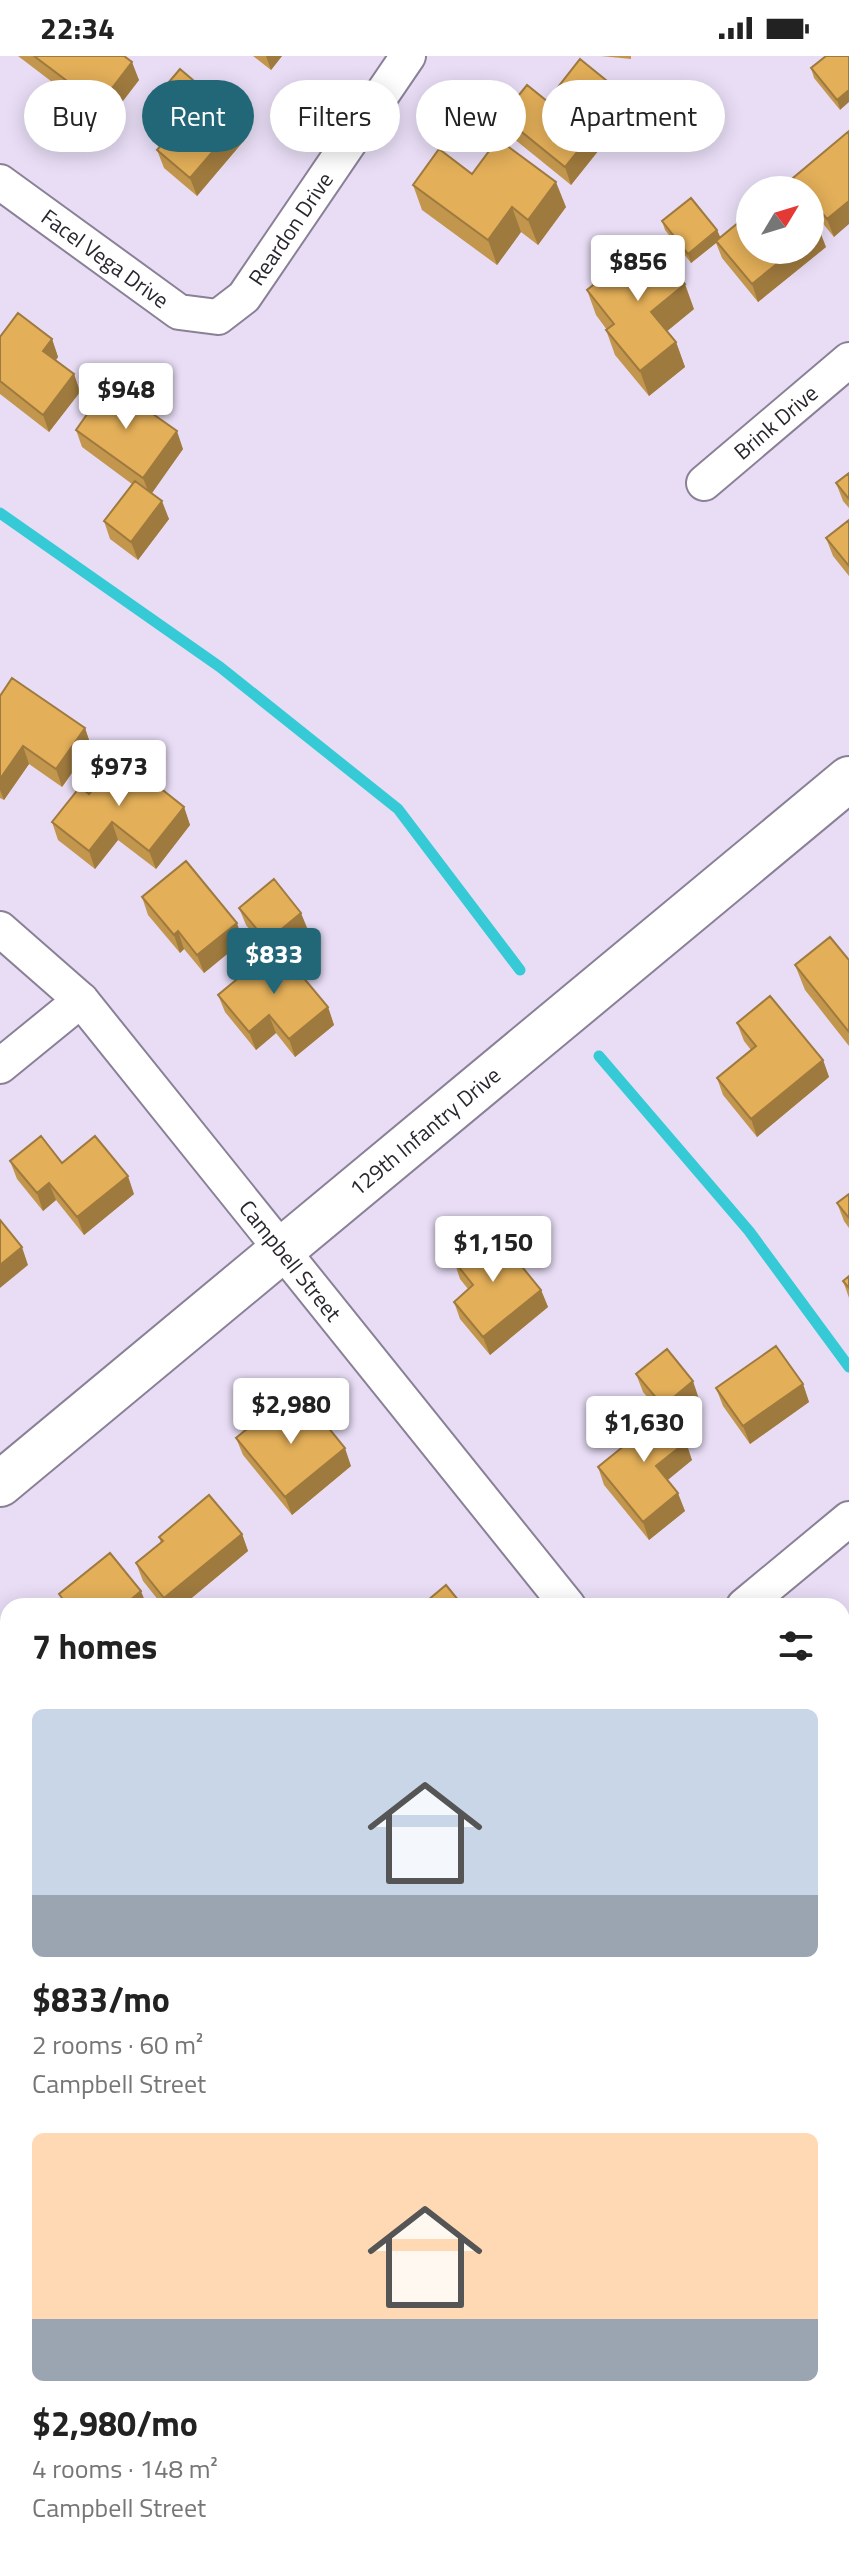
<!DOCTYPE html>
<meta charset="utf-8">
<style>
body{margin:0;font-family:"Titillium Web",sans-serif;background:#f6f6f6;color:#222;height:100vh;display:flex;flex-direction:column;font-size:30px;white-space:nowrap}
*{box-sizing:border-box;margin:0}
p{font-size:26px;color:#767676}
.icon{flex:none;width:44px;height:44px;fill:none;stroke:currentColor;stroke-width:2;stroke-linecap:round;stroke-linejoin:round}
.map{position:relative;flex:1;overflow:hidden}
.side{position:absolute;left:0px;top:1542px;width:850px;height:962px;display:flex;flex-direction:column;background:#fff;border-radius:24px 24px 0 0;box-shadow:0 4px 20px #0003}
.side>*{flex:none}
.guide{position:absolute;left:24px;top:24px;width:802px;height:72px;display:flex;gap:16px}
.needle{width:52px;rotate:52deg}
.buttons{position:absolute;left:736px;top:120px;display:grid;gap:16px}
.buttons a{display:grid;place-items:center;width:88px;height:88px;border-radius:50%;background:#fff;box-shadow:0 4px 20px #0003;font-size:40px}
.price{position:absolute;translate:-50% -68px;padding:0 18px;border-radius:8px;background:#fff;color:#222;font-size:26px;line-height:52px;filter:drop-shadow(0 2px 4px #0008)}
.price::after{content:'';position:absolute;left:50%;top:48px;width:24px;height:18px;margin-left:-12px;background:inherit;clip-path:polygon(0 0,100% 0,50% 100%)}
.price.selected{background:#226777;color:#fff}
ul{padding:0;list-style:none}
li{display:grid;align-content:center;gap:16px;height:424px;padding:0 32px}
li span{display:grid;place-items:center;height:248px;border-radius:12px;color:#555}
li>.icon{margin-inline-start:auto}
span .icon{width:144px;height:144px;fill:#fffc;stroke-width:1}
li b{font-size:34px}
h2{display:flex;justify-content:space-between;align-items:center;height:96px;padding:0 32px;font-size:34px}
.chip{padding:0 28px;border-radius:36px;background:#fff;box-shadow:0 4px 20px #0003;font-size:28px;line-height:72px}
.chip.selected{background:#226777;color:#fff}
.status{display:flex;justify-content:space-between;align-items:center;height:56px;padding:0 40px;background:#fff;direction:ltr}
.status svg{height:22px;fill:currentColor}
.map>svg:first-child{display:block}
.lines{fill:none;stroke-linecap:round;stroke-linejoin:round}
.stream{stroke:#36cad7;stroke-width:11}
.minor-casing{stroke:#8a8196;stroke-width:38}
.tertiary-casing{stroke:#8a8196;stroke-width:48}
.minor{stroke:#fff;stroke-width:34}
.tertiary{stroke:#fff;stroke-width:44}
.wall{fill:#c3964d}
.shaded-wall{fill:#9f7a3e}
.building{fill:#e3af59;stroke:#9f7a3e;stroke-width:2}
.labels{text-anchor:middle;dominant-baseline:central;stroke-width:6;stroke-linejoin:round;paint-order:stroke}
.street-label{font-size:22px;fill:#29262e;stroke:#e8ddf5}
</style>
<div class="status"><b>22:34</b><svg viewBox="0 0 49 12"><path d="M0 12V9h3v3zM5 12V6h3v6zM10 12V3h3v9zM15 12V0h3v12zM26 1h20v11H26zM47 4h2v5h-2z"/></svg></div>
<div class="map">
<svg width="849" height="2503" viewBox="0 0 849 2503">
<rect width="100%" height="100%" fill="#e8ddf5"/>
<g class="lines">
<path class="stream" d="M0,457L220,611L398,753L520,914
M599,1000L749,1175L849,1311"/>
<g class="minor-casing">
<g id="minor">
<path id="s1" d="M0,126L179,256L218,261L244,241L408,0"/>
<path id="s2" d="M704,427L849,304"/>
<path id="s3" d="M0,873L81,944L568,1550"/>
<path d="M0,1010L81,944"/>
<path d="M744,1550L849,1463"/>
<path d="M842,1935L849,1948"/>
<path d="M0,2171L8,2164"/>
<path d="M842,2287L849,2284"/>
<path d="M431,2503L440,2496"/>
</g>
</g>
<g class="tertiary-casing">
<g id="tertiary">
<path id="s4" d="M0,1428L849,723"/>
</g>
</g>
<use href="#minor" class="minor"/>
<use href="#tertiary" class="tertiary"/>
</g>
<path class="wall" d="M18,0H124L139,24L106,67Z
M253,0H282L271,14Z
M601,0H631V3Z
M826,0L840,54L814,22L811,12Z
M623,38L630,55L571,129L508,78L502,60L547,45Z
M146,53L247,81L197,140L164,112L157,94L167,83L153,71Z
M849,75L834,181L810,152V134H798L793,122Z
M472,118L566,151L538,189L521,176L497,209L422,154L413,129Z
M662,165L717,174L720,181L826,191L758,246L722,202L716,187L691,207L665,174Z
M587,234L694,253L667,275L676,286L685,311L649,340L615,299L606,274H607L596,259Z
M0,281L52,283L58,301L56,304L74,318L80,336L49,376L0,338Z
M76,374L183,393L151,437L169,463L138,504L110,483L104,465L132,428L82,391Z
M849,417V452L843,445L836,427Z
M849,464V520L833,500L826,482Z
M0,640L85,672L91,690L62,731L29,708L4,744L0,742Z
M89,738L184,751L190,769L156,813L118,784L95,813L58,784L52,766Z
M142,841L243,885L204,917L184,893L180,897L148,859Z
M239,852L308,874L282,896L328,951L334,969L295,1001L276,977L256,994L225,956L218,939L268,897L246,869Z
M849,904V990L805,934L795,909Z
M737,967L823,1004L829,1021L757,1081L723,1039L717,1022L751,994L744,985Z
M10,1105L62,1107L134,1138L84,1179L56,1144L43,1155L17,1123Z
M849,1138V1172L844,1165L837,1147Z
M454,1205L541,1234L548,1251L490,1299L460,1263L454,1246L468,1233L460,1223Z
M849,1220V1242L843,1225Z
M636,1318L699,1343L670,1367L692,1404L667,1424L685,1455L649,1484L604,1429L598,1411L627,1387L623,1378L656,1351L643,1336Z
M803,1328L809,1346L750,1388L723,1350L716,1332Z
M280,1363L351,1410L292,1459L243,1399L236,1382Z
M242,1478L248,1495L182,1550H163L143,1525L136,1507L161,1487L159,1481Z
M849,1687V1719L845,1714L842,1707V1693Z
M8,1870V1904L0,1895V1877Z
M8,1923V1986L0,1976V1930Z
M8,2395V2423L0,2413V2402Z
M842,2444L848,2462L842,2465Z
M216,2496H236L228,2503H222Z
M674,2496H746L748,2502L678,2503Z"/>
<path class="shaded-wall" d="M266,0H282L271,14Z
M132,6L139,24L106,67L99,49Z
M849,34V46L840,54L837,44Z
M623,38L630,55L571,129L565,111Z
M240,64L247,81L197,140L190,122Z
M556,126L566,151L538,189L528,164Z
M849,145V168L834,181L827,163Z
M512,151L521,176L497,209L488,184Z
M819,173L826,191L758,246L752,228L794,194H810V181Z
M717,174L721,183L691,207L688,198Z
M685,228L694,253L660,281L651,256Z
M52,283L58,301L50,312L43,295Z
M676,286L685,311L649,340L640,315Z
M74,318L80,336L49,376L43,359Z
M177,375L183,393L150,440L143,422Z
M162,445L169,463L138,504L131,486Z
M85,672L91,690L62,731L56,713Z
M23,690L29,708L4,744L0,734V723Z
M184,751L190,769L156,813L149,795Z
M112,766L118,784L95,813L89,795Z
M301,857L308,874L273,903L267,885Z
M237,867L243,885L204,917L197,899Z
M178,875L184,893L180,897L174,879Z
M328,951L334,969L295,1001L289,983Z
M269,959L276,977L256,994L249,976Z
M823,1004L829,1021L757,1081L751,1063Z
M128,1120L134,1138L84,1179L77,1161Z
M49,1127L56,1144L43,1155L37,1137Z
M22,1191L28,1209L0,1232V1209Z
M541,1234L548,1251L490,1299L483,1281Z
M693,1325L699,1343L670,1368L663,1350Z
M803,1328L809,1346L750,1388L743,1370Z
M686,1386L692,1404L663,1428L656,1410Z
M345,1392L351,1410L292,1459L285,1441Z
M678,1437L685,1455L649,1484L643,1466Z
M242,1478L248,1495L182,1550H168L164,1542Z
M141,1535L147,1550H123Z
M849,1643V1666L842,1672V1649Z
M8,1691V1714L2,1719L0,1715V1697Z
M8,2350V2373L1,2378L0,2356Z
M221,2496H236L228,2503H223Z"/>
<path class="building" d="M34,0H124L132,6L99,49Z
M826,0H848L849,1V34L837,44L811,12Z
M580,3L623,38L565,111L502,60L527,29L547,45Z
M180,13L240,64L190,122L157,94L173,75L146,53Z
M849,75V145L827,163L810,142V134H803L793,122Z
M498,83L556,126L528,164L512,151L488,184L413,129L439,93L472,118Z
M783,129L787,134H778Z
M691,142L717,174L688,198L662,165Z
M750,157V194H794L752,228L716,185Z
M810,162L819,173L810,181Z
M649,184L685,228L651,256L676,286L640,315L606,274L614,268L587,234Z
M18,257L52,283L43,295L74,318L43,359L0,325V281Z
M109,327L177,375L143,422L76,374Z
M849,417V443L836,427Z
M135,425L162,445L131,486L104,465Z
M849,464V510L826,482Z
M12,622L85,672L56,713L23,690L0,723V640Z
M120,700L184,751L149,795L112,766L89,795L52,766L80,731L89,738Z
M186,805L237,867L197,899L178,875L174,879L142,841Z
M274,823L301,857L267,885L239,852Z
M830,881L849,904V976L795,909Z
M277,890L328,951L289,983L269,959L249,976L218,939Z
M770,940L823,1004L751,1063L717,1022L756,990L737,967Z
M41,1080L62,1107L95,1080L128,1120L77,1161L49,1127L37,1137L10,1105Z
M849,1138V1162L837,1147Z
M0,1164L22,1191L0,1209Z
M492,1174L541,1234L483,1281L454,1246L473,1229L454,1205Z
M849,1220V1232L843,1225Z
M776,1290L803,1328L743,1370L716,1332Z
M667,1293L693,1325L663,1350L636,1318Z
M305,1343L345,1392L285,1441L236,1382L271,1353L280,1363Z
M657,1350L686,1386L656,1410L678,1437L643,1466L598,1411L630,1385L623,1378Z
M209,1439L242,1478L164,1542L136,1507L163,1485L159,1481Z
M110,1497L141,1535L123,1550H53L62,1542L59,1538Z
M446,1529L463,1550H421Z
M847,1567L849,1569V1643L842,1649V1571Z
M8,1627V1691L0,1697V1634Z
M849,1687V1709L842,1701V1693Z
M8,1870V1899L0,1890V1877Z
M8,1923V1976L0,1966V1930Z
M8,2278V2350L0,2356V2285Z
M8,2395V2418L0,2408V2402Z
M128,2496H187L193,2503H119Z
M581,2496H621L625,2503H570Z
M676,2496H718L704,2503H680Z
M791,2496H799L803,2503H777Z"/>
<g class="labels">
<g class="street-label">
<text stroke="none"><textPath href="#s1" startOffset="376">Reardon Drive</textPath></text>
<text stroke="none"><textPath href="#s1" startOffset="130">Facel Vega Drive</textPath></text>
<text stroke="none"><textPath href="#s2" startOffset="94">Brink Drive</textPath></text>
<text stroke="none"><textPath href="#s4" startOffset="552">129th Infantry Drive</textPath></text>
<text stroke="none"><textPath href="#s3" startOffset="442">Campbell Street</textPath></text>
</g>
</g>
</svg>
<div class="buttons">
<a><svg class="needle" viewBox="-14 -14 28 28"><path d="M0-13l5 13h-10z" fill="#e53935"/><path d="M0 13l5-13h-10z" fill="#767676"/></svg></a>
</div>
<b class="price" style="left:638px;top:247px">$856</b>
<b class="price" style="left:126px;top:375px">$948</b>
<b class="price" style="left:119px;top:752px">$973</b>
<b class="price selected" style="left:274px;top:940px">$833</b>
<b class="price" style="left:493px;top:1228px">$1,150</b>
<b class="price" style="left:291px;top:1390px">$2,980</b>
<b class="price" style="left:644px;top:1408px">$1,630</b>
<div class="guide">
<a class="chip">Buy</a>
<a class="chip selected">Rent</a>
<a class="chip">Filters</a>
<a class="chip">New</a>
<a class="chip">Apartment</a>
</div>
<section class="side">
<h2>7 homes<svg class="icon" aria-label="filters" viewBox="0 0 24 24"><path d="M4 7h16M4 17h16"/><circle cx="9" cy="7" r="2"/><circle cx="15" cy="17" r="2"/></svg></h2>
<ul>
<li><span style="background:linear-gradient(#c9d6e8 75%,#9aa5b1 0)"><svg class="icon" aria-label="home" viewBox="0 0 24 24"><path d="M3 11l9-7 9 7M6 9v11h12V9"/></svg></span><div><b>$833/mo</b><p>2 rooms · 60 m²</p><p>Campbell Street</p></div></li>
<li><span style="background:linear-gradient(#ffd9b3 75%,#9aa5b1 0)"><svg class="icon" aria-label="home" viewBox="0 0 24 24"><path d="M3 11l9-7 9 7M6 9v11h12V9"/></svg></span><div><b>$2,980/mo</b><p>4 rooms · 148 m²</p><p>Campbell Street</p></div></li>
</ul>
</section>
</div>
